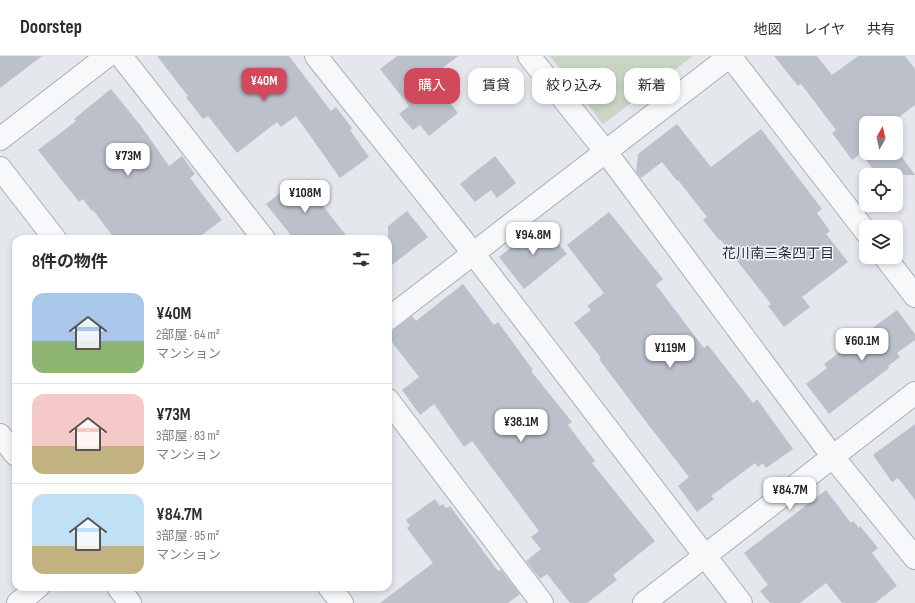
<!DOCTYPE html>
<html lang="ja">
<meta charset="utf-8">
<style>
body{margin:0;font-family:"Sofia Sans Condensed","Noto Sans JP",sans-serif;background:#f2f2f3;color:#2b2b33;height:100vh;display:flex;flex-direction:column;font-size:15px;white-space:nowrap}
*{box-sizing:border-box;margin:0}
p{font-size:13px;color:#7c7c81}
.icon{flex:none;width:22px;height:22px;fill:none;stroke:currentColor;stroke-width:2;stroke-linecap:round;stroke-linejoin:round}
.map{position:relative;flex:1;overflow:hidden}
.panel{position:absolute;left:12px;top:179px;width:380px;height:356px;display:flex;flex-direction:column;background:#fff;border-radius:12px;box-shadow:0 2px 6px #0003}
.panel>*{flex:none}
.top-card{position:absolute;left:404px;top:12px;width:380px;height:36px;display:flex;gap:8px}
.needle{width:26px;rotate:8deg}
.controls{position:absolute;left:859px;top:60px;display:grid;gap:8px}
.controls a{display:grid;place-items:center;width:44px;height:44px;border-radius:8px;background:#fff;box-shadow:0 2px 6px #0003;font-size:20px}
.price{position:absolute;translate:-50% -34px;padding:0 9px;border-radius:8px;background:#fff;color:#222;font-size:13px;line-height:26px;filter:drop-shadow(0 1px 2px #0008)}
.price::after{content:'';position:absolute;left:50%;top:24px;width:12px;height:9px;margin-left:-6px;background:inherit;clip-path:polygon(0 0,100% 0,50% 100%)}
.price.current{background:#d1495b;color:#fff}
ul{padding:0;list-style:none}
li{display:flex;align-items:center;gap:12px;height:100px;padding:0 20px}
li+li{border-top:1px solid #e1e1e2}
li span{display:grid;place-items:center;flex:none;width:112px;height:80px;border-radius:12px;color:#555}
li>.icon{margin-inline-start:auto}
span .icon{width:48px;height:48px;fill:#fffc;stroke-width:1}
li b{font-size:17px}
h2{display:flex;justify-content:space-between;align-items:center;height:48px;padding:0 20px;font-size:17px}
.chip{padding:0 14px;border-radius:12px;background:#fff;box-shadow:0 2px 6px #0003;font-size:14px;line-height:36px}
.chip.current{background:#d1495b;color:#fff}
header{display:flex;align-items:center;gap:24px;box-sizing:border-box;height:56px;padding:0 20px;background:#fff;border-bottom:1px solid #e1e1e2}
header strong{font-size:19px}
nav{display:flex;gap:22px;margin-inline-start:auto;font-size:14px}
.map>svg:first-child{display:block}
.green{fill:#c9d6c5}
.building{fill:#bbc0ca}
.lines{fill:none;stroke-linecap:round;stroke-linejoin:round}
.street-casing{stroke:#a9aeb7;stroke-width:24}
.street{stroke:#f7f8fa;stroke-width:22}
.labels{text-anchor:middle;dominant-baseline:central;stroke-width:3;stroke-linejoin:round;paint-order:stroke}
.neighbourhood-label{font-size:14px;fill:#1d2536;stroke:#f4f6f9}
</style>
<header>
<strong>Doorstep</strong>
<nav><a>地図</a><a>レイヤ</a><a>共有</a></nav>
</header>
<div class="map">
<svg width="915" height="547" viewBox="0 0 915 547">
<rect width="100%" height="100%" fill="#e4e7ec"/>
<path class="green" d="M550,0H693L603,68Z"/>
<path class="building" d="M0,0H42L0,32Z
M157,0H289L331,55L336,51L352,72L350,74L369,101L340,122L296,60L281,71L277,66L237,97L208,60L203,63L186,41L188,40Z
M397,0H458L430,22L458,57L429,80L420,69L413,74L399,58L409,50L380,13Z
M774,0H817L832,19L858,0H905L915,13V49L891,67H866V97H896V93L915,119H877L861,97L852,104L832,77L836,74L801,28L798,30Z
M111,33L141,70L169,110L182,100L195,118L190,122L222,164L196,183H115L93,154L92,155L83,143L79,146L38,94L76,65L74,63Z
M677,68L711,111L761,73L822,153L817,157L830,175L826,178L848,206L802,241L810,251L784,271L768,250L771,248L720,183L719,184L703,164L707,161L678,124L677,125L662,106L641,122L636,116L638,98Z
M495,100L516,127L497,142L491,134L475,146L460,128Z
M308,123L326,146L322,149L349,183H294L266,148L292,128L296,132Z
M407,155L428,181L388,212V170Z
M609,156L663,223L656,229L704,292L708,289L753,347L757,343L793,393L766,412L763,407L758,411L755,407L711,440L714,443L697,456L678,430L689,421L647,367L599,303L601,302L574,267L591,254L587,250L604,237L567,189Z
M542,167L567,198L524,233L499,201Z
M463,228L494,269L498,266L533,314L531,315L572,366L568,369L595,405L592,407L655,485L613,519L617,524L587,547H570L547,518L540,523L526,505L541,493L531,481L539,475L472,385L464,391L434,348L420,359L402,334L419,321L388,281V278L412,260L416,265Z
M897,254L915,278V284L897,297L900,301L888,310L889,312L829,358L806,328L827,312L824,308Z
M915,368V444L898,422L892,426L873,399Z
M826,434L851,467L853,465L859,472L860,470L878,492L872,497L897,530L875,547H842L826,527L800,547H770L760,535L768,529L744,497Z
M435,443L440,450L443,448L446,452L450,450L498,515L501,514L520,538L508,547H380L433,507L407,472L410,470L406,464Z"/>
<g class="lines">
<g class="street-casing">
<path id="street" d="M121,0L264,183
M316,0L473,197L741,547
M529,0L606,96L833,401L915,502
M730,0L866,176
M0,83L107,0
M0,112L55,183
M885,201L915,240
M388,263L730,0
M388,344L542,547
M0,379L16,399
M118,531L130,547
M329,531L342,547
M18,547L38,531
M644,547L915,337"/>
</g>
<use href="#street" class="street"/>
</g>
<g class="labels">
<g class="neighbourhood-label">
<text x="778" y="197">花川南三条四丁目</text>
</g>
</g>
</svg>
<div class="controls">
<a><svg class="needle" viewBox="-14 -14 28 28"><path d="M0-13l5 13h-10z" fill="#e53935"/><path d="M0 13l5-13h-10z" fill="#7c7c81"/></svg></a>
<a><svg class="icon" aria-label="locate" viewBox="0 0 24 24"><circle cx="12" cy="12" r="6"/><path d="M12 2v4M12 18v4M2 12h4M18 12h4"/></svg></a>
<a><svg class="icon" aria-label="layers" viewBox="0 0 24 24"><path d="M12 4l9 5-9 5-9-5zM3 14l9 5 9-5"/></svg></a>
</div>
<b class="price current" style="left:264px;top:46px">¥40M</b>
<b class="price" style="left:128px;top:121px">¥73M</b>
<b class="price" style="left:305px;top:158px">¥108M</b>
<b class="price" style="left:533px;top:200px">¥94.8M</b>
<b class="price" style="left:862px;top:306px">¥60.1M</b>
<b class="price" style="left:670px;top:313px">¥119M</b>
<b class="price" style="left:521px;top:387px">¥38.1M</b>
<b class="price" style="left:790px;top:455px">¥84.7M</b>
<div class="top-card">
<a class="chip current">購入</a>
<a class="chip">賃貸</a>
<a class="chip">絞り込み</a>
<a class="chip">新着</a>
</div>
<section class="panel">
<h2>8件の物件<svg class="icon" aria-label="filters" viewBox="0 0 24 24"><path d="M4 7h16M4 17h16"/><circle cx="9" cy="7" r="2"/><circle cx="15" cy="17" r="2"/></svg></h2>
<ul>
<li><span style="background:linear-gradient(#a9c7e8 60%,#8fb573 0)"><svg class="icon" aria-label="home" viewBox="0 0 24 24"><path d="M3 11l9-7 9 7M6 9v11h12V9"/></svg></span><div><b>¥40M</b><p>2部屋 · 64 m²</p><p>マンション</p></div></li>
<li><span style="background:linear-gradient(#f6c9c9 65%,#c2b280 0)"><svg class="icon" aria-label="home" viewBox="0 0 24 24"><path d="M3 11l9-7 9 7M6 9v11h12V9"/></svg></span><div><b>¥73M</b><p>3部屋 · 83 m²</p><p>マンション</p></div></li>
<li><span style="background:linear-gradient(#bfe0f5 65%,#c2b280 0)"><svg class="icon" aria-label="home" viewBox="0 0 24 24"><path d="M3 11l9-7 9 7M6 9v11h12V9"/></svg></span><div><b>¥84.7M</b><p>3部屋 · 95 m²</p><p>マンション</p></div></li>
</ul>
</section>
</div>
